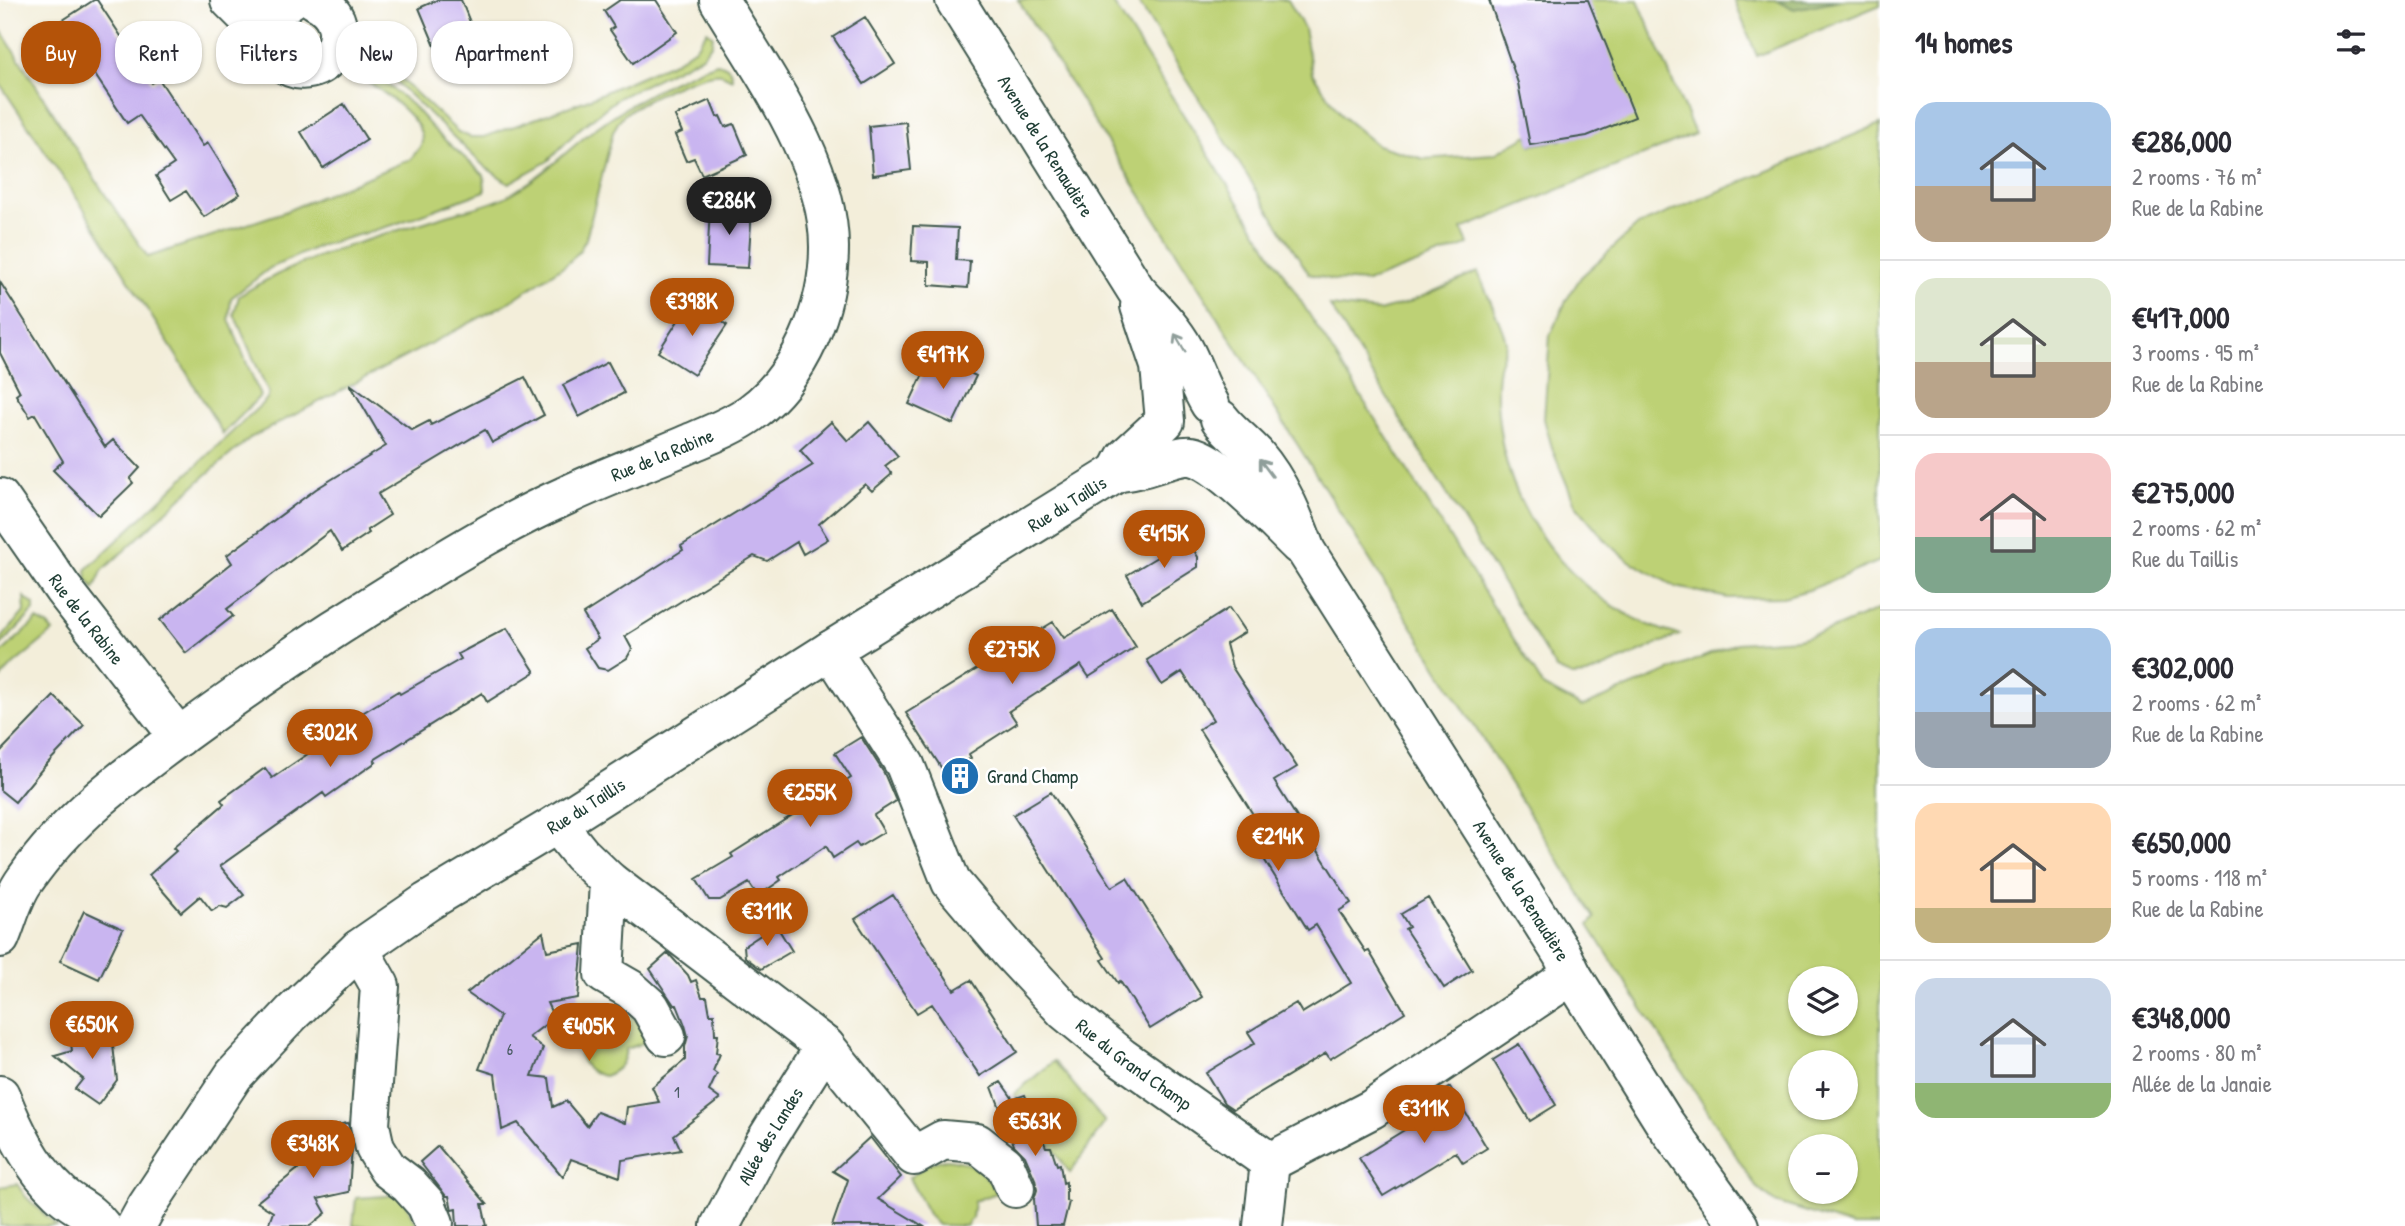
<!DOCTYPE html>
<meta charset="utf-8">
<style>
body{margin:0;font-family:"Patrick Hand",sans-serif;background:#f7f7f7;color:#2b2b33;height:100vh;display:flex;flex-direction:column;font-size:26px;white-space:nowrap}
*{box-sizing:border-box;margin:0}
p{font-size:23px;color:#7c7c81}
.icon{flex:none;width:38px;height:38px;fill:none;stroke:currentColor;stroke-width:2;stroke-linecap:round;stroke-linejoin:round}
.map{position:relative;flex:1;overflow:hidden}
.panel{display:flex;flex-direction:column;background:#fff;width:525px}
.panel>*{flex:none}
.top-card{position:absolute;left:21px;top:21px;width:665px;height:63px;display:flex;gap:14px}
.controls{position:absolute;left:1788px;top:966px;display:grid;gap:14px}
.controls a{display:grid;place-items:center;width:70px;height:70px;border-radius:50%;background:#fff;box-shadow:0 2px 5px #0004;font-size:35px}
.price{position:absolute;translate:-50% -60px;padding:0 16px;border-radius:24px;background:#b45309;color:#fff;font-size:23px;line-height:46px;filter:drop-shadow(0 2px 4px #0008)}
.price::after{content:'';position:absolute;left:50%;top:42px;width:21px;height:16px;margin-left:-10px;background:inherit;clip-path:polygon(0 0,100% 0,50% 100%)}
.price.current{background:#222;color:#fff}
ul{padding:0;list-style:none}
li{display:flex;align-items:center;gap:21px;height:175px;padding:0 35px}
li+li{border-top:2px solid #e1e1e2}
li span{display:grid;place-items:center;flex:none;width:196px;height:140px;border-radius:21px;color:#555}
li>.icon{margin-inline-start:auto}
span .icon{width:84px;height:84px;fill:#fffc;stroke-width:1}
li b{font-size:30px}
h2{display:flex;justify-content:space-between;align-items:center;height:84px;padding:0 35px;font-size:30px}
.tag{padding:0 24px;border-radius:28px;background:#fff;box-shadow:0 2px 5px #0004;font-size:24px;line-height:63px}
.tag.current{background:#b45309;color:#fff}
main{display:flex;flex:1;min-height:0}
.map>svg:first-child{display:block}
.green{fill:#bdd174;stroke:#6e8754;stroke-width:2;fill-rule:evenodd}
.forest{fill:#96b366;stroke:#5a784d;stroke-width:2}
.building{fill:#c9b5f0}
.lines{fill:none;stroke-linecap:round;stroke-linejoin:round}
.minor-casing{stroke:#3f584d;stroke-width:42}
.minor{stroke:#fff;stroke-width:38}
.oneway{stroke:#8f9e9a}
.labels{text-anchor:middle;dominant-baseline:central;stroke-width:5;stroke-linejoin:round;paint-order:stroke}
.number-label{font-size:16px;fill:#4a5b63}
.street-label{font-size:19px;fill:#1f3d34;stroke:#fff}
.poi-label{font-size:19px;fill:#1f3d34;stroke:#fff;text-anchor:start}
</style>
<main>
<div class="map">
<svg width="1880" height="1226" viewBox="0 0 1880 1226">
<rect width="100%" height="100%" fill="#fff"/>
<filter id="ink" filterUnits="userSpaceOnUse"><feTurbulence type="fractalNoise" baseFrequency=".0143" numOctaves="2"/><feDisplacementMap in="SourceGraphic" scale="14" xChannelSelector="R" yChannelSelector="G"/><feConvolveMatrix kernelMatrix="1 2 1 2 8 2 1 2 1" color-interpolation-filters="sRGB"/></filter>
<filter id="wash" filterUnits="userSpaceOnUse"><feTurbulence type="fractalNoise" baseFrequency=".00686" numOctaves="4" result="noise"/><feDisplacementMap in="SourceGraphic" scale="28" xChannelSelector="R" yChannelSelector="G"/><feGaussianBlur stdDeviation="1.57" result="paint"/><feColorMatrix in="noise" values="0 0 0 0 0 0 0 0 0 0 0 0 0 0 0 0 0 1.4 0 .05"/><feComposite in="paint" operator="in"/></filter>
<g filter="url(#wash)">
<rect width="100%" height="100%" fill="#f3eeda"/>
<path class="green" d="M1018,0H1111L1544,687L1582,707L1737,643L1798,639L1830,630L1880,609V1226H1852L1775,1202L1756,1187L1589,925L1595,918ZM1801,978H1846V1024H1801ZM1801,1062H1846V1108H1801ZM1801,1146H1846V1192H1801Z
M1137,0H1288L1304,28L1312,73L1342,116L1377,145L1424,159L1494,154L1528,135L1531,145L1562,140L1588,0H1638L1695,134L1462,229L1468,245L1367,282L1333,280L1309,274Z
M1734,0H1880V5L1757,56Z
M0,29L104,193L148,257L284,212L411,159C413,155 419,150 421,145C430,119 370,83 351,72L356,65L377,76L412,105L437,133L484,175L485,191L393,225L319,246L270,268L231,298L229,319L260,396L223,434L181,363L82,206L0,84Z
M707,31L713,36L712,43L702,56L618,98L578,130L548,161L509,183L485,167L394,80L361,55L365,46L458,132L470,137H484L584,101L676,61L695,48Z
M717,63C726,65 733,69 732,79C730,78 724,75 722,74C702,71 635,102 621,118C618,122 615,128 613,132L586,239L579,252L568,263L506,304L250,438L206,475L102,571L94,589L87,579L86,570L266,400L269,394L234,314L239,296C302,255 376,238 447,215C466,209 489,206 507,196C541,178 566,151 596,128C633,101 675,78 717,63Z
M1880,124V561L1809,590L1783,597L1728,598L1676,587L1628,560L1608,543L1575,504L1553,451L1544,419L1550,335L1567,299L1581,277L1638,225Z
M1478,272C1483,285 1505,332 1506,342C1506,350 1501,359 1499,367C1495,388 1497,410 1500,431C1512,525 1587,612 1679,635L1587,675L1572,676L1556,669L1330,306L1379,311L1407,303Z
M24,597L34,605V611L0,646V640L25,611Z
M37,620L47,625L53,632L14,664L0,679V654Z
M585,1003C623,1006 631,1007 649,1041L626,1049C624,1064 618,1071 604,1076C567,1068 581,1031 585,1003Z
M1054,1061L1105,1122L1070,1173L1014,1094Z
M947,1159C973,1161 984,1172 997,1193L974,1201L972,1218L966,1226L938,1225L929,1216L909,1178L930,1163Z
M17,1184L26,1197L57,1226H0V1187Z
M401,1195L418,1226H353L356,1198Z"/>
<path class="forest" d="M1776,0H1840L1794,9Z"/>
<g id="blocks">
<path class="building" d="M94,0H97L152,83L159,79L203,146L208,143L240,194L204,217L186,191L171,200L156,176L174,164L139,115L127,123L60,22Z
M437,0H461L480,47L442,63L419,8Z
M620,0H656L677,32L633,63L610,30L614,27L604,11Z
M1489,0H1588L1635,117L1587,136L1530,145L1518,83Z
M865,17L895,64L864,84L833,37Z
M710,100L717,117L720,116L725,127L734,124L747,155L702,175L694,158L686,161L675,135L682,132L675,116Z
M344,104L367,140L323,168L301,132Z
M906,122L911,170L873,175L869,126Z
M710,207L752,208L748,268L707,266Z
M913,226L958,228L956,260L970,261L968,288L929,285V262L911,261Z
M0,282L105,447L113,440L140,468L130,479L133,483L99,516L53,470L63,461L35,414L30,417L16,395L20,392L0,353Z
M690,302L727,325L694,375L658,352Z
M938,357L976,376L953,424L909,404L925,370L931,372Z
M608,362L624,393L579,417L563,385Z
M525,377L544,415L492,443L485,430L378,494L390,515L367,530L369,533L342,551L330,531L227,609L233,616L186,653L160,620L232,563L227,555L316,489L386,446L350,384L412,430L429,421L431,425Z
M831,422L848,441L869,422L898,456L885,466L892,474L872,491L865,484L819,524L828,539L803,554L797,542L767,561L754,556L625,636L632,649L627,658L608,670L598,668L585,648L598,639L583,614L683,550L681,546L813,465L800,450Z
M1187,539L1198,557V567L1142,602L1127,575Z
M1229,608L1245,632L1226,644L1232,667L1297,767L1274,781L1351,903L1339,911L1366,952L1369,951L1405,1012L1330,1059L1326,1053L1233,1109L1224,1103L1206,1073L1255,1043L1248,1032L1296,1003L1302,1013L1351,983L1316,925L1308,930L1249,835L1261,827L1199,729L1213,720L1198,696L1182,672L1162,685L1147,660Z
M1112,609L1136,647L1089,677L1081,665L1009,711L1017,723L969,754L971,758L946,775L906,713L1053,622L1064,638Z
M507,628L535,672L487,702L482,693L374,760L376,762L326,797L323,793L220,866L244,895L227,908L220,906L212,911L200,896L181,912L149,875L176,851L173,848L224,804L221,800L265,768L272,778L333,737L330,733L398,691L400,694L461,659L458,654Z
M54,696L84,725L42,769L15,802L0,790V752Z
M861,737L884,773L896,801L874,815L884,832L859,847L856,843L833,858L826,846L779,877L781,880L758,896L749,883L720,900H709L696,879L733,857L731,854L851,778L835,753Z
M1051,792L1112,887L1127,878L1202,997L1150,1029L1120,981L1118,983L1102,960L1105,958L1013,815Z
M893,895L954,990L971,980L1017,1052L980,1076L932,1004L917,1013L855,919Z
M1428,898L1472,970L1444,988L1405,929L1409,927L1401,914Z
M84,911L123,929L99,979L60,961Z
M776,925L792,951L761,969L745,957L744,946Z
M543,932L547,951L583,944L578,998L547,1003L554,1018L529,1037L543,1048L532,1076L549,1078L553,1107L566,1101L587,1126L597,1112L625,1123L627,1107L659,1102L652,1087L685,1060V1047L688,1036L685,1025L677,1005H674L650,969L668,953L688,975L691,982L696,980L702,997H707L710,1014H714L715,1034H718L716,1053L720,1054L713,1071L717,1074L709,1091L720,1099L674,1135L681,1150L622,1160L620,1177L571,1159L563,1177L518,1123L502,1130L495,1074L479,1069L500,1016L467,993Z
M95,1024V1030L111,1028L117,1080L98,1105L75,1089L83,1079L55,1056L72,1051L69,1027Z
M1519,1044L1556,1105L1530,1121L1493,1060Z
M1001,1082L1013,1099L1025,1095L1046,1147H1051L1057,1165L1060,1164L1063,1183L1066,1182V1201L1069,1202L1063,1226H1036L1034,1199L1037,1190L1035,1179L1025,1156L1014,1145L992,1087Z
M1450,1087L1487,1148L1463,1163L1456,1152L1383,1196L1359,1158L1432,1113L1426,1103Z
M348,1123L352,1147L349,1192L318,1199L326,1213L310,1226H268L273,1212L257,1202L303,1165L295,1150L323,1145L320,1128Z
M870,1137L901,1177L878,1199L923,1226H832L848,1180L833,1171Z
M438,1146L487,1204H482L487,1226H457L456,1209L452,1210L449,1196H446L420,1162Z"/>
</g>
</g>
<g filter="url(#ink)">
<use href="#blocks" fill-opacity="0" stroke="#3f584d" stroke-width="2"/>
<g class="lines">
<g class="minor-casing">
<g id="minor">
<path d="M230,0L268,38"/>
<path d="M290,0C277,7 268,18 268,33C268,45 272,54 281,61C320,93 367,27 315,0"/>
<path id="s1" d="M955,0L1136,290C1153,309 1172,327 1184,349C1194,367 1199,387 1210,404"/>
<path d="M1140,306L1160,366L1165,421L1125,458L1118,472C1140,472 1177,454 1191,456C1219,461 1276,523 1299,545"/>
<path id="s2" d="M1220,419C1230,432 1244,442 1255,454C1280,483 1293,516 1306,551L1562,954L1572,975L1664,1122L1739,1226"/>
<path id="s3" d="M0,498L63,589L179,737"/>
<path id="s4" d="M831,650L905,765L951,882L1011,953L1065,1011L1121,1057L1270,1162L1372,1109L1572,975"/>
<path d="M557,824L581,854L609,881L825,1046L914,1156L943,1140L977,1143L1005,1165L1015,1188"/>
<path d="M609,881L604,974L630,989L650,1007L666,1036"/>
<path id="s5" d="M0,938C8,919 13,896 25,880C67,819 125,776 184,733C233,697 283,662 334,629C409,582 484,532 565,496C605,477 647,462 688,444C709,435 733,426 751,413C801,376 829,308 829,247C829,162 761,71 719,0"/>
<path d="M359,949L380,986L370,1125L375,1148L388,1169L409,1185L426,1204L434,1223"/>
<path d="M0,1095C14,1130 31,1166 59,1192C73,1206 88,1209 101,1226"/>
<path id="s6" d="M136,1226L147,1206L234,1075L292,1013L359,949L427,902L557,824L831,650L1118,472"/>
<path id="s7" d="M720,1226L763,1145L825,1046"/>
<path d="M1263,1226L1270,1162"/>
</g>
</g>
<use href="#minor" class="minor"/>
</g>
<defs><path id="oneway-shaft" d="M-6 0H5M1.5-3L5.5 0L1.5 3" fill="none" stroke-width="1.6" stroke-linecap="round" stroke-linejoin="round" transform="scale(1.75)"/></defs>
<g class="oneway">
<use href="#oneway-shaft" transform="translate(1180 343) rotate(-120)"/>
<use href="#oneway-shaft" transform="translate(1266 468) rotate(-127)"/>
</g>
</g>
<defs>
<g id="building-disc" transform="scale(2.0125)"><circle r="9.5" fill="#1f6fb2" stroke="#fff"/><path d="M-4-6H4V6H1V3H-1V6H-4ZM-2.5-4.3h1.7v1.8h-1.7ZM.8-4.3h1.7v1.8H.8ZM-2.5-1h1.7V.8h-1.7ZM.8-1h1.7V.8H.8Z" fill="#fff"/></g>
</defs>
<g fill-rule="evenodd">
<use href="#building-disc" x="960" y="776"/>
</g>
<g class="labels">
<g class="number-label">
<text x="510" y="1049">6</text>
<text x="677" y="1092">1</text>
</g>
<g class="street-label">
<text stroke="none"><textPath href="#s1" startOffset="172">Avenue de la Renaudière</textPath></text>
<text stroke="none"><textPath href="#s5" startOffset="836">Rue de la Rabine</textPath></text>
<text stroke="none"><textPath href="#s6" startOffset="1194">Rue du Taillis</textPath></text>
<text stroke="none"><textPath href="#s3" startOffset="149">Rue de la Rabine</textPath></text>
<text stroke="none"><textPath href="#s6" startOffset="626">Rue du Taillis</textPath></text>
<text stroke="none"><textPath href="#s2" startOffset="562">Avenue de la Renaudière</textPath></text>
<text stroke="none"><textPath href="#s4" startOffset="522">Rue du Grand Champ</textPath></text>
<text stroke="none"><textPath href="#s7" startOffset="103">Allée des Landes</textPath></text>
</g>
<g class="poi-label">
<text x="987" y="776">Grand Champ</text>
</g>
</g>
</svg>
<div class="controls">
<a><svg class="icon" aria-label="layers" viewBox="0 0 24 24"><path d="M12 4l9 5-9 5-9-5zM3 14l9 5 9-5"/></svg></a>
<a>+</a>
<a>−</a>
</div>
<b class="price current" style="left:729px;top:237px">€286K</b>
<b class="price" style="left:692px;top:338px">€398K</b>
<b class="price" style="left:943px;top:391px">€417K</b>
<b class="price" style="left:1164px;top:570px">€415K</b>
<b class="price" style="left:1012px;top:686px">€275K</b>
<b class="price" style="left:330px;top:769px">€302K</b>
<b class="price" style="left:810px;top:829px">€255K</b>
<b class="price" style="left:1278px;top:873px">€214K</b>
<b class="price" style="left:767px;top:948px">€311K</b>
<b class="price" style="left:92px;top:1061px">€650K</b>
<b class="price" style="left:589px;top:1063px">€405K</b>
<b class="price" style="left:1424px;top:1145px">€311K</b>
<b class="price" style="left:1035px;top:1158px">€563K</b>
<b class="price" style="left:313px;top:1180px">€348K</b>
<div class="top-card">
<a class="tag current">Buy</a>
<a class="tag">Rent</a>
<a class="tag">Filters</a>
<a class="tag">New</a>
<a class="tag">Apartment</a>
</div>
</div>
<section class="panel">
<h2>14 homes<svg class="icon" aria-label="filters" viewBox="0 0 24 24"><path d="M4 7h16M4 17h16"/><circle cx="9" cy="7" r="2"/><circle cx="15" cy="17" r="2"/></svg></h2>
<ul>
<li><span style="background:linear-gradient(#a9c7e8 60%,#b9a48a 0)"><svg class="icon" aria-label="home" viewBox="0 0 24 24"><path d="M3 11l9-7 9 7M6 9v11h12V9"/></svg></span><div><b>€286,000</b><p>2 rooms · 76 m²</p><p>Rue de la Rabine</p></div></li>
<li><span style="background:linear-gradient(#dfe7d0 60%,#b9a48a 0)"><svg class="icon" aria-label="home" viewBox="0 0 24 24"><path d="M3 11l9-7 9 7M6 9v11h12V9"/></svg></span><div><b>€417,000</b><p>3 rooms · 95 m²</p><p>Rue de la Rabine</p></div></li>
<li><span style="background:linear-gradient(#f6c9c9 60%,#7fa58c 0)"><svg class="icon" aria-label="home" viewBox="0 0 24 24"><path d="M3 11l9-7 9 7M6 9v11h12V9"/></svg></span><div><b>€275,000</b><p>2 rooms · 62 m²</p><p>Rue du Taillis</p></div></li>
<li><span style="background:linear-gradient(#a9c7e8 60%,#9aa5b1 0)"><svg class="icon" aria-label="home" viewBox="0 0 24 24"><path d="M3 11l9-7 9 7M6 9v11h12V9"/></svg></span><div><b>€302,000</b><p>2 rooms · 62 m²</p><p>Rue de la Rabine</p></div></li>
<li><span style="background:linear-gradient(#ffd9b3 75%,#c2b280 0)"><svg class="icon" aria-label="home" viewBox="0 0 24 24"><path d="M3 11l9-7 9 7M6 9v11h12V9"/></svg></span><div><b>€650,000</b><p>5 rooms · 118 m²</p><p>Rue de la Rabine</p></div></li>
<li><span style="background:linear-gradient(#c9d6e8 75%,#8fb573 0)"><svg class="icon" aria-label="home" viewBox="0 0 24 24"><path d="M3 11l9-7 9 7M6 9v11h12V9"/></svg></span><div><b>€348,000</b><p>2 rooms · 80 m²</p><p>Allée de la Janaie</p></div></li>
</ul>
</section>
</main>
